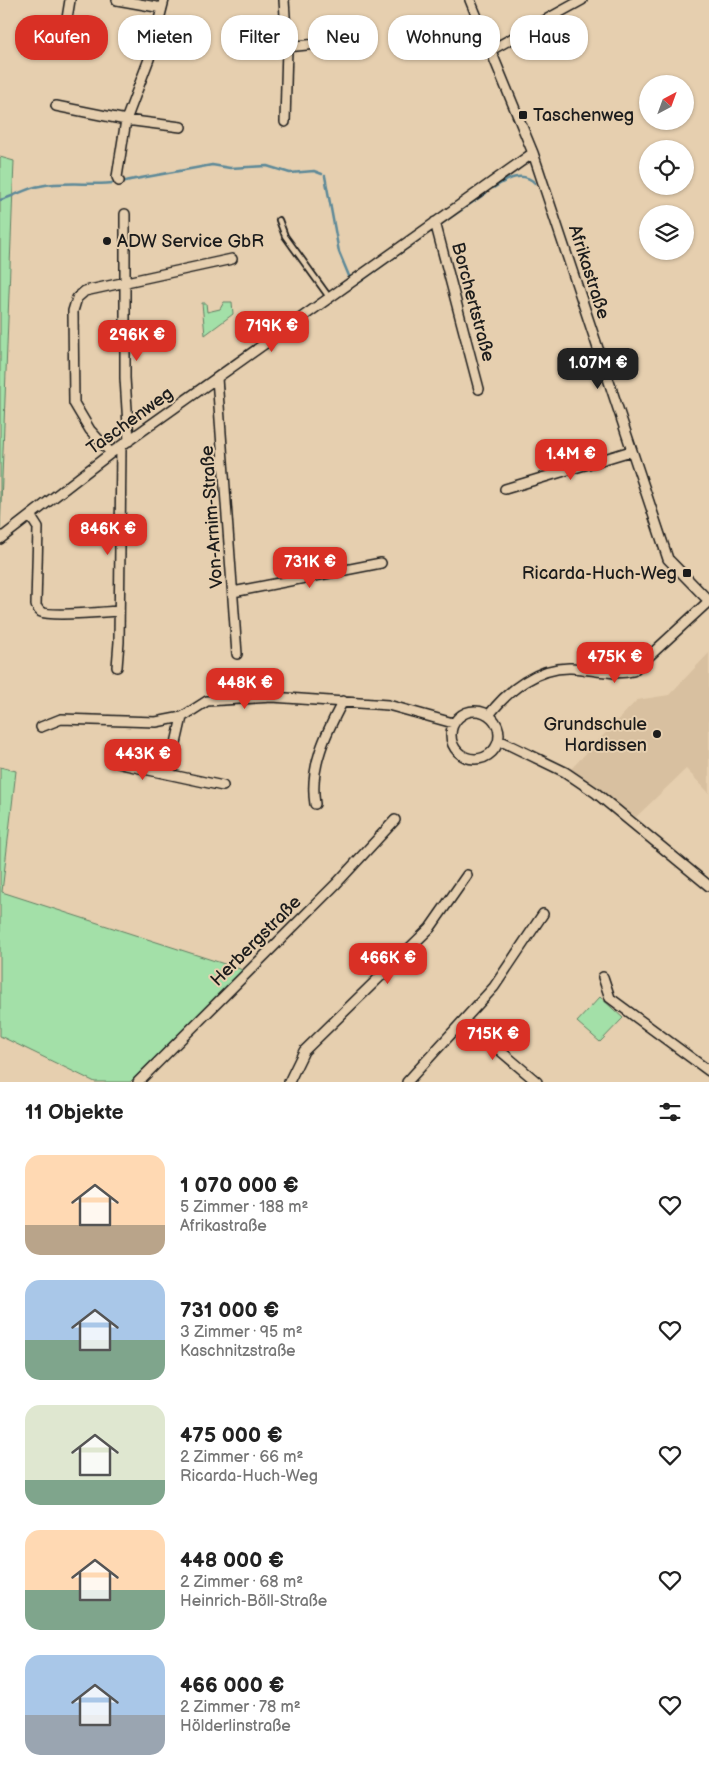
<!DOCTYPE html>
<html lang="de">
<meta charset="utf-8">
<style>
body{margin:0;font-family:"Balsamiq Sans",sans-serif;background:#f6f6f6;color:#222;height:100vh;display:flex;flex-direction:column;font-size:19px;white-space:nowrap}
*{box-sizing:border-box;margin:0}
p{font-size:16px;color:#767676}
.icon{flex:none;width:28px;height:28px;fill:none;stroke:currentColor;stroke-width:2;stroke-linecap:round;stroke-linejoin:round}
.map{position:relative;height:1082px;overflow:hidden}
.side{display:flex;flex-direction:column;background:#fff;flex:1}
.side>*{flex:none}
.guide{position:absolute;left:15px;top:15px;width:680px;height:45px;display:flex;gap:10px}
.needle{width:32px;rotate:41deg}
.tools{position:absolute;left:639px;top:75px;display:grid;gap:10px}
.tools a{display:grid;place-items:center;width:55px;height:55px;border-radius:50%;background:#fff;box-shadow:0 1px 4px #0004;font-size:25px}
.price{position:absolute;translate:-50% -42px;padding:0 11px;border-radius:10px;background:#d93025;color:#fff;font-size:16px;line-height:32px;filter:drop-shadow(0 1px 2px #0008)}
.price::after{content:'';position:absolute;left:50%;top:30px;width:15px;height:11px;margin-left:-8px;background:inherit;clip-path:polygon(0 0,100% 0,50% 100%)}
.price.active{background:#222;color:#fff}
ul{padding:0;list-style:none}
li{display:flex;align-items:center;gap:15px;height:125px;padding:0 25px}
li span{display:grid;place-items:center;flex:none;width:140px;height:100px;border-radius:15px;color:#555}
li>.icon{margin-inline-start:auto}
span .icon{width:60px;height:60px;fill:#fffc;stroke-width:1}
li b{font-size:21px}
h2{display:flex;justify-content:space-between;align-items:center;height:60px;padding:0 25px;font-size:21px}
.pill{padding:0 18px;border-radius:20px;background:#fff;box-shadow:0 1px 4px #0004;font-size:18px;line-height:45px}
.pill.active{background:#d93025;color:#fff}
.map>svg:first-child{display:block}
.built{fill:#d8c0a0}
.green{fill:#a3e0a8;stroke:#607e62}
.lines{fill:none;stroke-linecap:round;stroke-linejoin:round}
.stream{stroke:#5d8998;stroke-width:2.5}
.lane-casing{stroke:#1c1c1c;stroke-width:8}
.street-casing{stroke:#1c1c1c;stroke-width:12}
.lane{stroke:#e6cfaf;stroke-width:4.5}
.street{stroke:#e6cfaf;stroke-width:9}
.poi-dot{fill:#1c1c1c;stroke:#e6cfaf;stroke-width:2}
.labels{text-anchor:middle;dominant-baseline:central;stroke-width:4;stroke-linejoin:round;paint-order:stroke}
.poi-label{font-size:18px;fill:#1c1c1c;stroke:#e6cfaf;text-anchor:start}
.street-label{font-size:18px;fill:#1c1c1c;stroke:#e6cfaf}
</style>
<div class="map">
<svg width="709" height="1082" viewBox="0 0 709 1082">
<rect width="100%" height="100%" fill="#e6cfaf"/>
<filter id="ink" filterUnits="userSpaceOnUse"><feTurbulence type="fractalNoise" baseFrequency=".02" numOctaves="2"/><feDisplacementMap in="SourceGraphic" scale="10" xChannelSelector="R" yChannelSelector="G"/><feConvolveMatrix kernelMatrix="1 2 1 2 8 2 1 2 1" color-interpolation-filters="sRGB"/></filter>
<g filter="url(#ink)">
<path class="built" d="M709,653V793L686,769L636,817L570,770L637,700L669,695Z"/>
<path class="green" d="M0,157L14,161L0,531Z
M224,302H232L233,314L205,335L202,303H206L207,312L220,309Z
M0,767L16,771L2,892L243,970L130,1082H95L0,1036Z
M600,997L623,1018L600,1042L577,1022Z"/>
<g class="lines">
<path class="stream" d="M325,176L339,252L349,276
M493,188C506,180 522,170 535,183
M0,200C14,197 26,188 40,186C70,180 101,188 130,180L212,165L230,168L267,166L290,173L314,171L322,174
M441,224L486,193
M357,284L432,230"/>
<g class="lane-casing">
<path id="lane" d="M279,220L285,236L329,297"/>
</g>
<g class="street-casing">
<path id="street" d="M117,0L162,8
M284,0L287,47L285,122
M470,0L533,153L668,559L709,601
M287,47L336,42
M491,50L582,0
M61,55L70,0
M56,106L126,120L181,127
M119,181L117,177L126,120L149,59L164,0
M125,214V378L129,441
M435,222L479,389
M217,378L237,654
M111,453L90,430L74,403L73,311L77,298L85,291L232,259
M505,489L631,451
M31,517L38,528L36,605C38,609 38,610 41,612C51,617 104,612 118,611
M0,539L111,453L533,153
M233,592L381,563
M117,667L119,642L121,446
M451 735a24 24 0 1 1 48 0a24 24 0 1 1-48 0Z
M489,715C508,690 538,667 571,668C592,669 613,676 633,671L709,601
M41,727L61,719L156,722L182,717L207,701L272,697L388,705L453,723
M499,740L565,772L596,793L709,886
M121,764L223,786
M169,774L182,717
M315,804C309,767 326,733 343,701
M603,977L610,998L709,1071
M464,1020L537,1082
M138,1082L336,884L395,820
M289,1082L304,1051L430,928L467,875
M407,1082L494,987L543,914"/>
</g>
<use href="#lane" class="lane"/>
<use href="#street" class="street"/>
</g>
</g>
<g class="poi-dot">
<rect x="518" y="110" width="10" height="10" rx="2.5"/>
<circle cx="107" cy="241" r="5"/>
<rect x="682" y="568" width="10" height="10" rx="2.5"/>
<circle cx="657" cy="734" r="5"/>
</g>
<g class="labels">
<g class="poi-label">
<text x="533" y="115">Taschenweg</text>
<text x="117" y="241">ADW Service GbR</text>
<text x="677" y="573" text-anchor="end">Ricarda-Huch-Weg</text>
<text x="647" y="724" text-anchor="end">Grundschule<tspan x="647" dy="21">Hardissen</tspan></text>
</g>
<g class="street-label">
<text transform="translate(589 272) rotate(72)">Afrikastraße</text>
<text transform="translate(473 302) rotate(75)">Borchertstraße</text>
<text transform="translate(130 421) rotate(-36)">Taschenweg</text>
<text transform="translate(212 517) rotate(-94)">Von-Arnim-Straße</text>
<text transform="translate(256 941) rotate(-45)">Herbergstraße</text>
</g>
</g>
</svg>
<div class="tools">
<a><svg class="needle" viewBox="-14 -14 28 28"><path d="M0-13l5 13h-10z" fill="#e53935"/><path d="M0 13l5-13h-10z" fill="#767676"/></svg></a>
<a><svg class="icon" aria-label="locate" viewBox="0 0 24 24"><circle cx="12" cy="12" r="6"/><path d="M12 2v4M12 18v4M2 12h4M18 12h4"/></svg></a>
<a><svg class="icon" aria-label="layers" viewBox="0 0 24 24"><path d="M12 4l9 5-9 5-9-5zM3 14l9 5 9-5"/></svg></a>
</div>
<b class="price" style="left:272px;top:353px">719K €</b>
<b class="price" style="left:137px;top:362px">296K €</b>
<b class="price active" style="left:598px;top:390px">1.07M €</b>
<b class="price" style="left:571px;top:481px">1.4M €</b>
<b class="price" style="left:108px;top:556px">846K €</b>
<b class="price" style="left:310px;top:589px">731K €</b>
<b class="price" style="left:615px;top:684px">475K €</b>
<b class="price" style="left:245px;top:710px">448K €</b>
<b class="price" style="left:143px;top:781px">443K €</b>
<b class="price" style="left:388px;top:985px">466K €</b>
<b class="price" style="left:493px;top:1061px">715K €</b>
<div class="guide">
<a class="pill active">Kaufen</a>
<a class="pill">Mieten</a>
<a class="pill">Filter</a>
<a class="pill">Neu</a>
<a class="pill">Wohnung</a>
<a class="pill">Haus</a>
</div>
</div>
<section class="side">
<h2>11 Objekte<svg class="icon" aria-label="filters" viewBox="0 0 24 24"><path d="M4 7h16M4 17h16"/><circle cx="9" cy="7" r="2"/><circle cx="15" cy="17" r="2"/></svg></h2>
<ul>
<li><span style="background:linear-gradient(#ffd9b3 70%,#b9a48a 0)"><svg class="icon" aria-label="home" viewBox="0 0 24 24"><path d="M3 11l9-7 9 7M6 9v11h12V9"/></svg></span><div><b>1 070 000 €</b><p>5 Zimmer · 188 m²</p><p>Afrikastraße</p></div><svg class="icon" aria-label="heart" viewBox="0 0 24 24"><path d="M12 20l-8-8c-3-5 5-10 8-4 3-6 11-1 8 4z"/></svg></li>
<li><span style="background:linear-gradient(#a9c7e8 60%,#7fa58c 0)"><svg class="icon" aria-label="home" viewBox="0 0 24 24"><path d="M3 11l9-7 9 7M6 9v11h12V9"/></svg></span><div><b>731 000 €</b><p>3 Zimmer · 95 m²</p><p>Kaschnitzstraße</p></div><svg class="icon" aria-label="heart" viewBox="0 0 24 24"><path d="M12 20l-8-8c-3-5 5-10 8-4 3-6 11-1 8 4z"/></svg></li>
<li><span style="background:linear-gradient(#dfe7d0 75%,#7fa58c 0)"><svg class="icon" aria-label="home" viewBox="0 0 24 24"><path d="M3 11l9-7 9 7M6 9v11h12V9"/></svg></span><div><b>475 000 €</b><p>2 Zimmer · 66 m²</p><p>Ricarda-Huch-Weg</p></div><svg class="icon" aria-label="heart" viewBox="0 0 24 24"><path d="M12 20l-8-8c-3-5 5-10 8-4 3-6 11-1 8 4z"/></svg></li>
<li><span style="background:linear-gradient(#ffd9b3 60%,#7fa58c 0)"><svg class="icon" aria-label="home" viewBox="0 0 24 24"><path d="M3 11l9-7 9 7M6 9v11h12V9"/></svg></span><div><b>448 000 €</b><p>2 Zimmer · 68 m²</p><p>Heinrich-Böll-Straße</p></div><svg class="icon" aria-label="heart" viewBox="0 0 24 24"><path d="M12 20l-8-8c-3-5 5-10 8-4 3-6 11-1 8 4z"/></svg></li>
<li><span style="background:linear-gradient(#a9c7e8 60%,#9aa5b1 0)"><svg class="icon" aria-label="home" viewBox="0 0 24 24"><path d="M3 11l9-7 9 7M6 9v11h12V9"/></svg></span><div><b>466 000 €</b><p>2 Zimmer · 78 m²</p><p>Hölderlinstraße</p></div><svg class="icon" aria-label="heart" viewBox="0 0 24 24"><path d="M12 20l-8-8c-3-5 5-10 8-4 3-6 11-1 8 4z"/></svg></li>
</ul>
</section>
